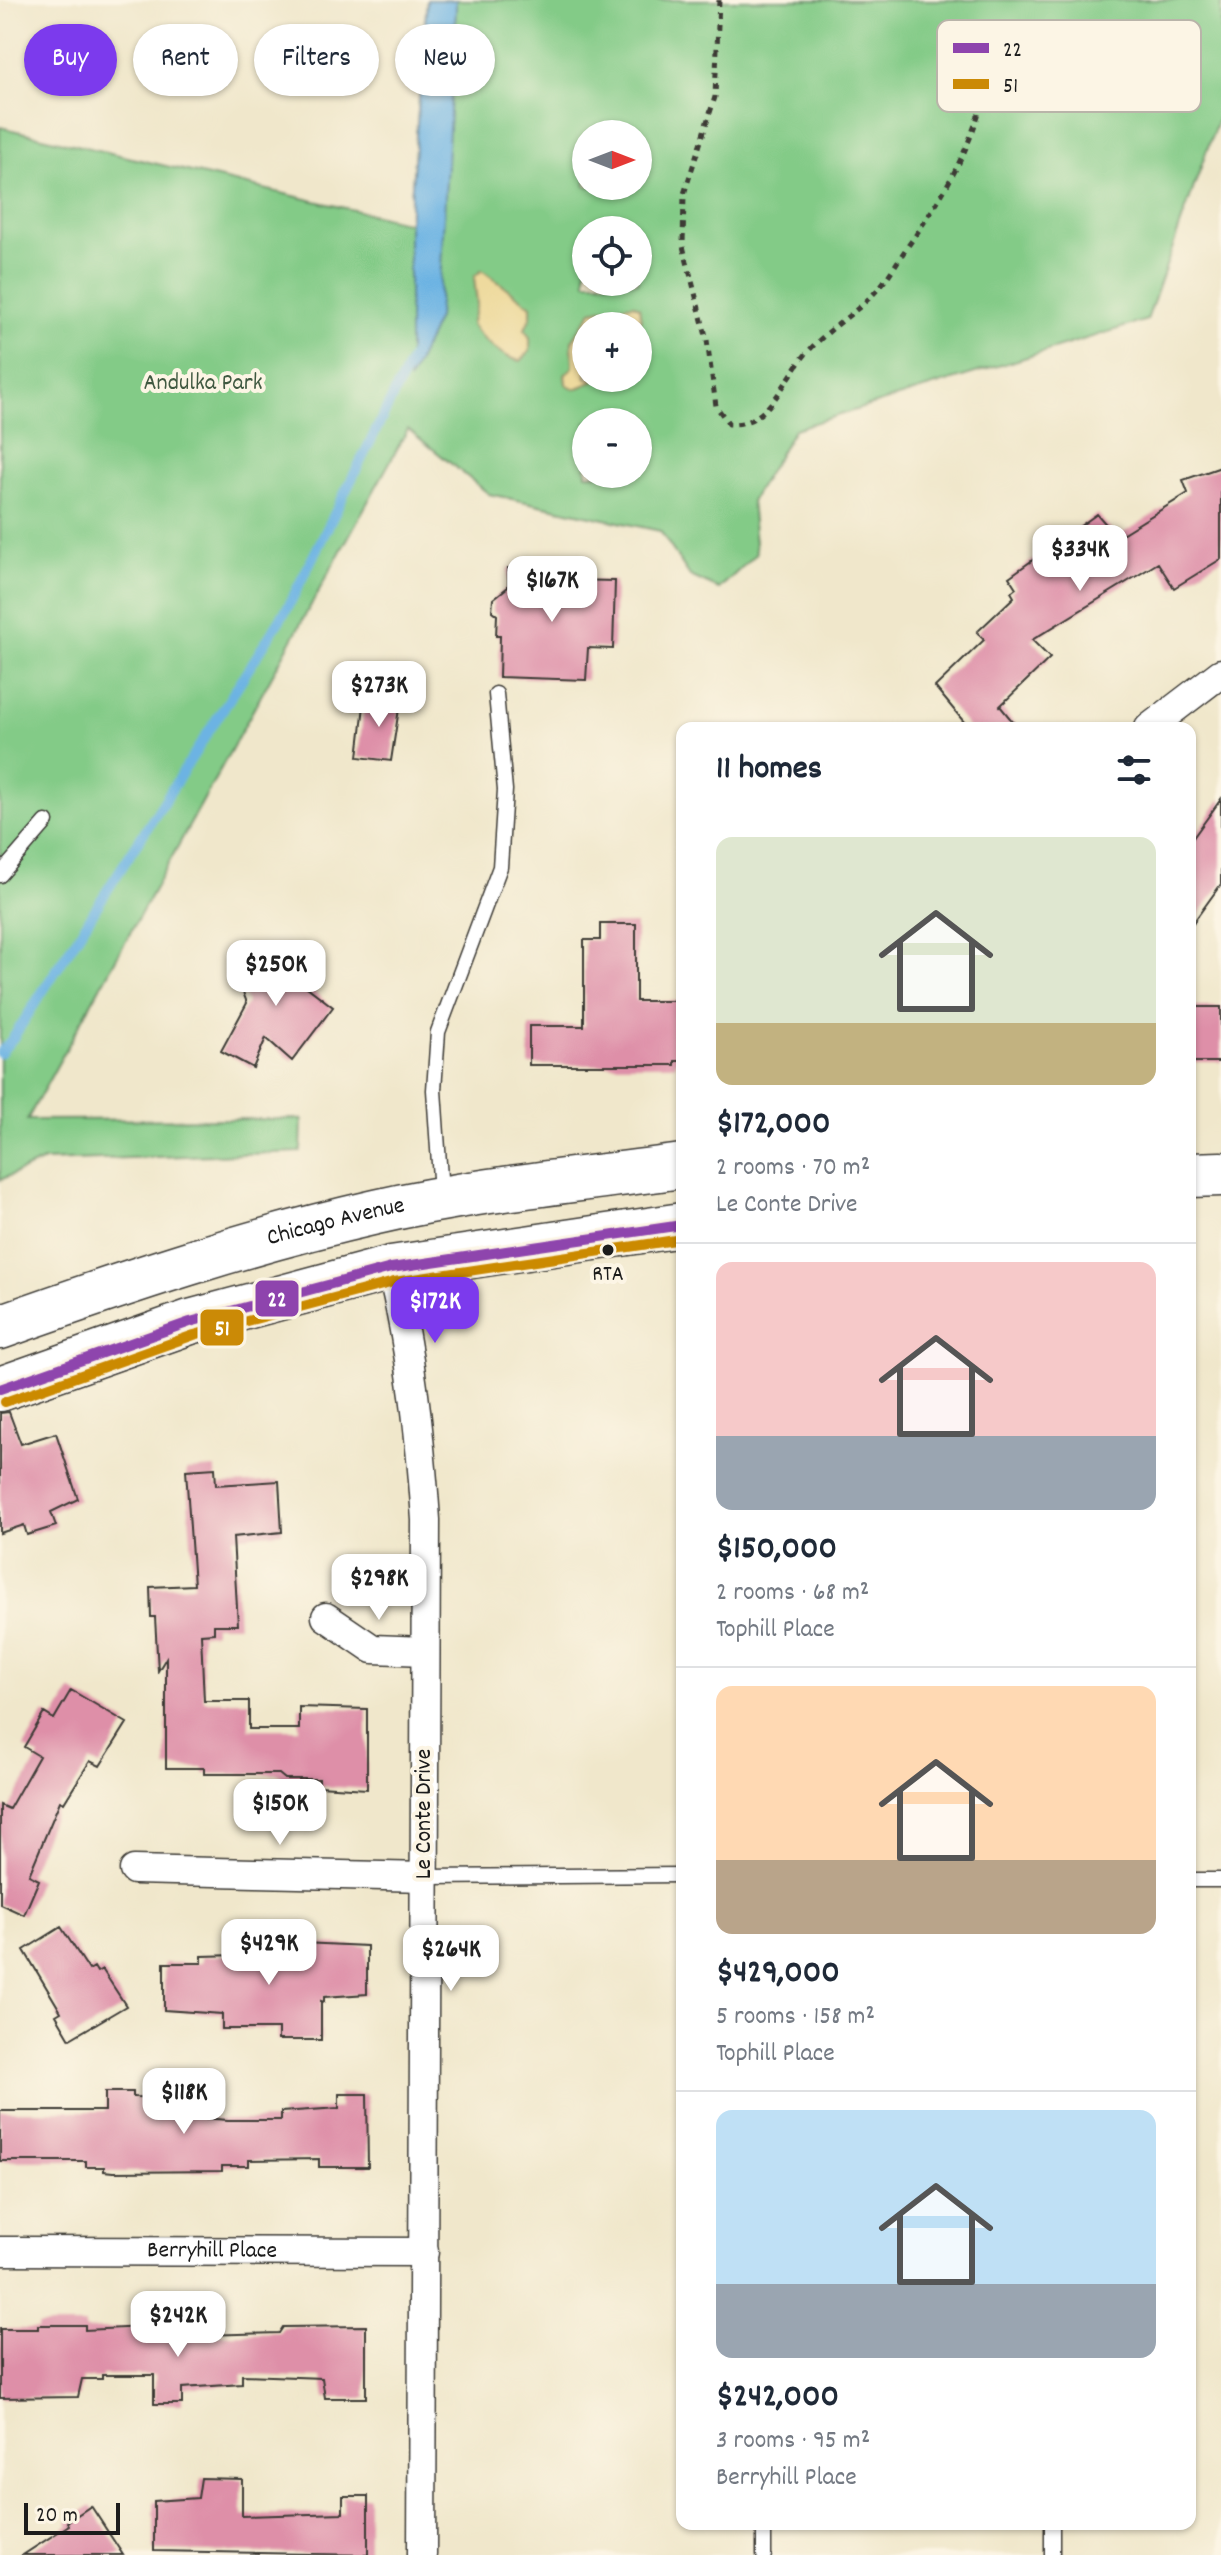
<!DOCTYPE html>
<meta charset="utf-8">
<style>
body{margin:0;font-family:Dekko,sans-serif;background:#f6f6f7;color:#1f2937;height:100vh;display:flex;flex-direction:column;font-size:30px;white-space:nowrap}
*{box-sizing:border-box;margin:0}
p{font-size:26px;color:#747a83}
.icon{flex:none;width:44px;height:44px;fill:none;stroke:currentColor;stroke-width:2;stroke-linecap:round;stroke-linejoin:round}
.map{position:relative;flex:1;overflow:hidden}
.side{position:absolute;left:676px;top:722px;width:520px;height:1808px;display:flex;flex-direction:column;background:#fff;border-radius:16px;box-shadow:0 2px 6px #0004}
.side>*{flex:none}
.banner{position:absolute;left:24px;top:24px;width:532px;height:72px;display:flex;gap:16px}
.needle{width:52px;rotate:90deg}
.fabs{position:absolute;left:572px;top:120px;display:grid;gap:16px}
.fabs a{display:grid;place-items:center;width:80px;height:80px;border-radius:50%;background:#fff;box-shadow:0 2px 6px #0004;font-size:40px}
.scale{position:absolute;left:24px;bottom:20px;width:96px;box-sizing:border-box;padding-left:8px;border:4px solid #1c1c1c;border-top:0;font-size:22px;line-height:28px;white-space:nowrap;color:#1c1c1c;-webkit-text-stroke:6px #fcf5e5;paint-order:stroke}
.price{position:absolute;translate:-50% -68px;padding:0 18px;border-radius:16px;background:#fff;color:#222;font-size:26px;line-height:52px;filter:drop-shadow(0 2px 4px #0008)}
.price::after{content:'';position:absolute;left:50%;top:48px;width:24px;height:18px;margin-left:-12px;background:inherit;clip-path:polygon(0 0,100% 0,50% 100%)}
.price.current{background:#7c3aed;color:#fff}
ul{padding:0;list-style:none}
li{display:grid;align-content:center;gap:16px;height:424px;padding:0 40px}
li+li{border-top:2px solid #e0e1e3}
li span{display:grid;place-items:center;height:248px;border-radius:16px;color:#555}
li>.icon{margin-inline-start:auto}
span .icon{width:144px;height:144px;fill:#fffc;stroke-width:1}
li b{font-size:34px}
h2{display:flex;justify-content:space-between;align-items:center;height:96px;padding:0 40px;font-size:34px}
.chip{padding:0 28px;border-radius:36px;background:#fff;box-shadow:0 2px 6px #0004;font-size:28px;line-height:72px}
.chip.current{background:#7c3aed;color:#fff}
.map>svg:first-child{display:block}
.green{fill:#83cb87;stroke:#507452;stroke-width:2;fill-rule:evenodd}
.sand{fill:#eeda9e;stroke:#857b5d;stroke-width:2}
.water{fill:#6cb3e3;stroke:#446880;stroke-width:2}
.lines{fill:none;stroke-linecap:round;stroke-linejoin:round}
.stream{stroke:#6cb3e3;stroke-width:10}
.building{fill:#de8fa8}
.lane-casing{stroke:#3c3a36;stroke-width:17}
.street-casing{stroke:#3c3a36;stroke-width:31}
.primary-casing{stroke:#3c3a36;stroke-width:47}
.path{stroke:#3c3a36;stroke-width:5;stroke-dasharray:6 6;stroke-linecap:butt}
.lane{stroke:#fff;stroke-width:14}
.street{stroke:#fff;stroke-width:28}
.primary{stroke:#fff;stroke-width:44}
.bus-1-casing{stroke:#fcf5e5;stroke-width:16}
.bus-2-casing{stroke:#fcf5e5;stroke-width:16}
.bus-1{stroke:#8e44ad;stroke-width:10}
.bus-2{stroke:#cb8a06;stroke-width:10}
.bus-dot{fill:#1c1c1c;stroke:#fcf5e5;stroke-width:3}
.labels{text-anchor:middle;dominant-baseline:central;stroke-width:8;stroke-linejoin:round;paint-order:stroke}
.bus-label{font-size:22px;fill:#1c1c1c;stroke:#fcf5e5}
.park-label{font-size:24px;fill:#405941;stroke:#fcf5e5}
.street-label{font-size:24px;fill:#1c1c1c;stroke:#fcf5e5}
.key{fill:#fcf5e5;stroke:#b9b4a9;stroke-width:2}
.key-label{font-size:22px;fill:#1c1c1c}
.line-badge{stroke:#fcf5e5;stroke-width:3}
.badge-label{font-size:22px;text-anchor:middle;font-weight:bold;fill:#fff}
</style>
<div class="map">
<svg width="1221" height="2555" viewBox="0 0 1221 2555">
<rect width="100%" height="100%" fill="#fcf5e5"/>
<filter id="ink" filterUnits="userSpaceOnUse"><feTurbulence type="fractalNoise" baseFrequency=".0125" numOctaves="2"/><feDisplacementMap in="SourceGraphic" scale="16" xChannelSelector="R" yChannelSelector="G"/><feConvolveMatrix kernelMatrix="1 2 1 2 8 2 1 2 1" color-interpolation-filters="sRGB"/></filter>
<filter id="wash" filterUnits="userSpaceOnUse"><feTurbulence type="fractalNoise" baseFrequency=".006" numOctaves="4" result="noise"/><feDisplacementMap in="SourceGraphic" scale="32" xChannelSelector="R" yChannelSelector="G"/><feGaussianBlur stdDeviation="1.8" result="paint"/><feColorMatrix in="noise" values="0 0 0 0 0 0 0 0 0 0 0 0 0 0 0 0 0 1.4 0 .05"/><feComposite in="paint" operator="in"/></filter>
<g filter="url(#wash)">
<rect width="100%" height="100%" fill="#f0e7cb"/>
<path class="green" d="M427,0H1221V110L1147,320L794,429L751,501L756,554L719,589L690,576L660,531L489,494L408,429L27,1120L302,1119L301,1152L44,1161L0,1180V127L409,223ZM586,134H638V186H586ZM586,230H638V282H586ZM586,326H638V378H586ZM586,422H638V474H586Z"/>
<path class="sand" d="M482,270L531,306V316L525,329L530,338V351L521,361C503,358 481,340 471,324L477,304L474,277Z
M633,304L639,307L641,321L637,326H586V378H602L575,389L566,384L565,375L573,367L572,341L592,311Z"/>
<path class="water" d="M427,0H456V9L438,318L409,381V223Z"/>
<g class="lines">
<path class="stream" d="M0,1053L13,1038L288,607L414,354"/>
</g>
<g id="blocks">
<path class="building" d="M1221,467V559L1174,588L1158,563L1032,640L1050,658L1000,706L1018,728H969L935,687L984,640L977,632L1014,597L1011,592L1016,588L1009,577L1097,514L1117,537L1188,493L1183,480Z
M508,568L569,573V580L615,581L613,649L588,648L586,680L499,677L500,636H496L497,615L492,611L493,599L508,587Z
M365,697L400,702L391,761L358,757Z
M1221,799V884L1190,927V842Z
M600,924H636V1001H682V1061H675V1065H529V1026H584V940H600Z
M286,944L315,967L302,983L333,1007L292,1061L266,1038L253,1068L221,1051L247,1003L238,979L258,952L271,962Z
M1190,1007H1221V1062H1190Z
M9,1412L21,1444L56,1433L78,1499L51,1512L56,1526L27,1535L24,1525L0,1533V1413Z
M215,1468L216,1485L279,1481L282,1532L233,1537L238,1625H214V1633L201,1634L204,1701H249V1729H299V1707L367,1709V1789L319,1786V1779H285L279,1774H204V1768H166V1658L158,1671L155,1617H151L150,1587L194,1585L186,1470Z
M71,1690L127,1723L100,1766L90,1761L64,1803L60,1801L29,1875L39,1880L24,1915L0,1904V1805L9,1809L39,1756L24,1747L44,1713L54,1719Z
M61,1927L89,1970L94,1967L97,1972L102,1969L126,2006L70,2039L56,2015L61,2012L24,1950Z
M279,1942L367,1946V1994L324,1997V2002L321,2001V2040H278V2029H222V2014L164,2010V1963H202V1956L279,1954Z
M105,2092H133V2097L203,2098V2118L228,2120H281V2112L339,2108V2094H367L368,2167H319V2159L249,2160V2166H222V2171L113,2172L104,2171V2167H86V2161H0V2111H105Z
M38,2325H85V2330L183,2325V2328H203V2335L279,2333L283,2327L366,2326V2398H325L322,2378L242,2375V2384L182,2388V2404H154V2375H102V2379H82L78,2397L0,2398V2329H38Z
M201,2478L242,2479V2516L343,2513V2496H368V2555L154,2551V2501L198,2498Z
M91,2506L123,2555H23L69,2525L67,2522Z"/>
</g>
</g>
<g filter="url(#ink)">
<use href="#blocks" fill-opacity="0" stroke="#3c3a36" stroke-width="2"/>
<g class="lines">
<g class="lane-casing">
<path id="lane" d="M0,875L46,822
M441,1193L434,1090L438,1032L500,867L505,790L496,694
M426,1877L682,1875
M1190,1880H1221
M764,2524V2555
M1052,2555V2524"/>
</g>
<g class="street-casing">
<g id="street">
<path d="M1149,728L1221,673"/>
<path d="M391,1268C411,1351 420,1434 426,1520L422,2555"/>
<path d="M326,1617L373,1649L425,1651"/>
<path d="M134,1870L426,1877"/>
<path id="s1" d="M0,2251L424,2252"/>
</g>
</g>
<g class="primary-casing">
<g id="primary">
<path d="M1190,1175L1221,1174"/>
<path id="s2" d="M0,1327C124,1283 248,1241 376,1212C477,1189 580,1180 682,1166"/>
<path d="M0,1389L190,1322L391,1268L682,1225"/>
</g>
</g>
<path class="path" d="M719,0L715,97L684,194L683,246L707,340L716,406L729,424C769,426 783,381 806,354C827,329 856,314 878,289C891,274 901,255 913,239C962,167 982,125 995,38"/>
<use href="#lane" class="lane"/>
<use href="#street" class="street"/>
<use href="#primary" class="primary"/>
<g class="bus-1-casing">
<path id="bus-1" d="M0,1389L190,1322L391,1268L682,1225"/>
</g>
<g class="bus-2-casing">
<path id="bus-2" d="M5,1402L194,1335L394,1282L682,1239"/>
</g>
<use href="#bus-1" class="bus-1"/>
<use href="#bus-2" class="bus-2"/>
</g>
</g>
<circle class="bus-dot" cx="608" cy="1250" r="7"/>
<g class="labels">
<g class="bus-label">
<text x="608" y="1275">RTA</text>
</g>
<g class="park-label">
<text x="203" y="384">Andulka Park</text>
</g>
<g class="street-label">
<text stroke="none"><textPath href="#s2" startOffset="352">Chicago Avenue</textPath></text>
<text transform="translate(425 1814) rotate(-90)">Le Conte Drive</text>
<text stroke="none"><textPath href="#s1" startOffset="212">Berryhill Place</textPath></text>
</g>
</g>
<rect x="937" y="20" width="264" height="92" rx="12" class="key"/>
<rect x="953" y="43" width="36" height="10" fill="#8e44ad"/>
<rect x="953" y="79" width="36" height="10" fill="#cb8a06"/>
<g class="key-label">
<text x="1003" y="56">22</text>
<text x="1003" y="92">51</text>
</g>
<g class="line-badge">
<rect x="254" y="1279" width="46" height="39" rx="8" fill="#8e44ad"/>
<rect x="199" y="1308" width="46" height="39" rx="8" fill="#cb8a06"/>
</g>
<g class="badge-label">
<text x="277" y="1306">22</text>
<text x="222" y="1335">51</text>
</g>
</svg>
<div class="fabs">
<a><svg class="needle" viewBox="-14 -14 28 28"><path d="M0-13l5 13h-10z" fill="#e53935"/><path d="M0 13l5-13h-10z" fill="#747a83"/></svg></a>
<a><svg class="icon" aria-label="locate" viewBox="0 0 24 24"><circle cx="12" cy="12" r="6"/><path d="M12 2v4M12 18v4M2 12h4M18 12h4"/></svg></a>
<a>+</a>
<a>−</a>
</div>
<div class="scale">20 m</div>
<b class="price" style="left:1080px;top:593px">$334K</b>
<b class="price" style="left:552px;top:624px">$167K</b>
<b class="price" style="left:379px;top:729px">$273K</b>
<b class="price" style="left:276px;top:1008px">$250K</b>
<b class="price current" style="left:435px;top:1345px">$172K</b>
<b class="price" style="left:379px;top:1622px">$298K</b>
<b class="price" style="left:280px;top:1847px">$150K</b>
<b class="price" style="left:269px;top:1987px">$429K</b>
<b class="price" style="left:451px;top:1993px">$264K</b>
<b class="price" style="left:184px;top:2136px">$118K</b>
<b class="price" style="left:178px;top:2359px">$242K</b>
<div class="banner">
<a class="chip current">Buy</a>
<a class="chip">Rent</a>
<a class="chip">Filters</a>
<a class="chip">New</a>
</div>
<section class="side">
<h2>11 homes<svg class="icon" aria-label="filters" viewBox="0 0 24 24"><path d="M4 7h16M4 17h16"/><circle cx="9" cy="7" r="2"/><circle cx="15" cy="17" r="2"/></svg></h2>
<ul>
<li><span style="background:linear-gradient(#dfe7d0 75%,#c2b280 0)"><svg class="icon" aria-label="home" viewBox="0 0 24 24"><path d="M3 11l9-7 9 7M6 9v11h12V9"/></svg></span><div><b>$172,000</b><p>2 rooms · 70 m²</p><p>Le Conte Drive</p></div></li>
<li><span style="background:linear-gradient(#f6c9c9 70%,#9aa5b1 0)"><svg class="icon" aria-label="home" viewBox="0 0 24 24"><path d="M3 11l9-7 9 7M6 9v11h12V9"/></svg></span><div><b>$150,000</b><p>2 rooms · 68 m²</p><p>Tophill Place</p></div></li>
<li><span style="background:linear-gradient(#ffd9b3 70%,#b9a48a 0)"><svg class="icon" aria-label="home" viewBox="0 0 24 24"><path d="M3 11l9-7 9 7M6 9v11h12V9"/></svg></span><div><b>$429,000</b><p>5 rooms · 158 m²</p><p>Tophill Place</p></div></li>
<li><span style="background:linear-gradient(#bfe0f5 70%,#9aa5b1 0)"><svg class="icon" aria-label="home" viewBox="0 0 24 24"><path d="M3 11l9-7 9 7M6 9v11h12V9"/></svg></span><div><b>$242,000</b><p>3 rooms · 95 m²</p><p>Berryhill Place</p></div></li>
</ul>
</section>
</div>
